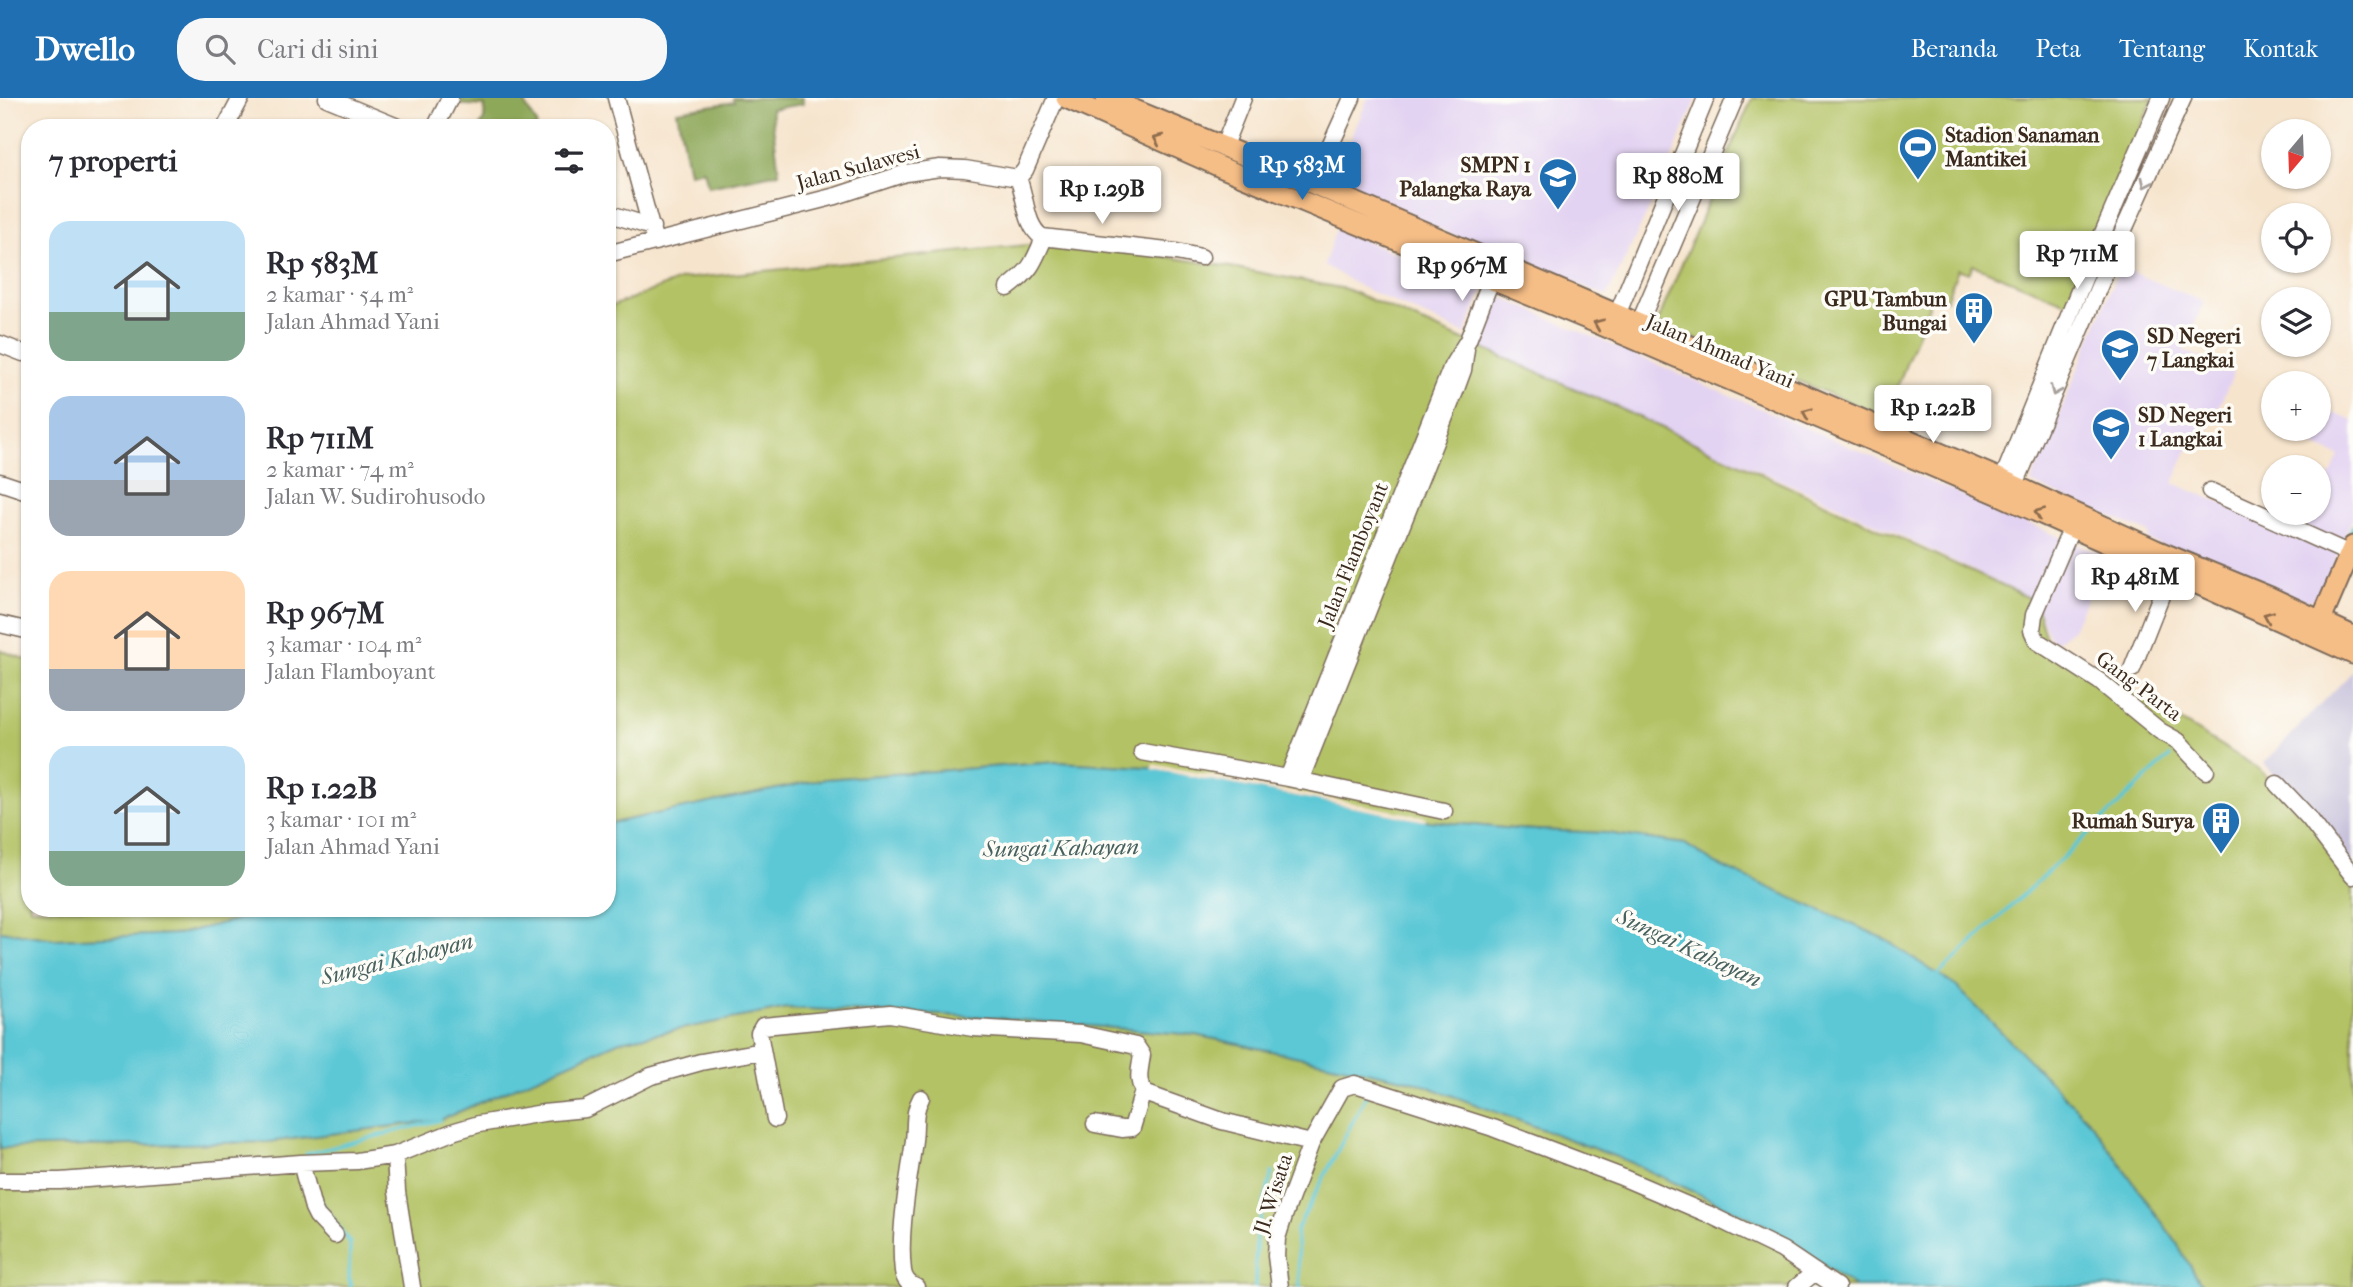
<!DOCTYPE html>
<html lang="id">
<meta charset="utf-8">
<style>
body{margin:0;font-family:"IM FELL French Canon",serif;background:#f7f7f7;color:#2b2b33;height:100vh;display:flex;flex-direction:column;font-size:26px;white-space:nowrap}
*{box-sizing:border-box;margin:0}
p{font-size:23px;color:#7c7c81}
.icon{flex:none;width:38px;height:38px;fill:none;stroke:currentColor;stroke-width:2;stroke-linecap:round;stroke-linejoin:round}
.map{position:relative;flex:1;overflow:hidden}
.side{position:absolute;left:21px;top:21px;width:595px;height:798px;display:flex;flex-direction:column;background:#fff;border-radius:28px;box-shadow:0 2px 5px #0004}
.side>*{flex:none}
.needle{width:46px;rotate:199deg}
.controls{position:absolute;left:2261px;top:21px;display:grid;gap:14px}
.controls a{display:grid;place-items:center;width:70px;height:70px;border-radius:50%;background:#fff;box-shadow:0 2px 5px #0004;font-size:35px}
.price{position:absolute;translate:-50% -60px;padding:0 16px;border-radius:7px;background:#fff;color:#222;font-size:23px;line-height:46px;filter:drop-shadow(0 2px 4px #0008)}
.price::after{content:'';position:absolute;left:50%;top:42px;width:21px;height:16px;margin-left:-10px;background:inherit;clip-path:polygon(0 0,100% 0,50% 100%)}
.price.active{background:#1f6fb2;color:#fff}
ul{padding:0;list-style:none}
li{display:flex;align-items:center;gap:21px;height:175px;padding:0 28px}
li span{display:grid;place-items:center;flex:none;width:196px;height:140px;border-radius:21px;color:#555}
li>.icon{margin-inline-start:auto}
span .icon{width:84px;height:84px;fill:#fffc;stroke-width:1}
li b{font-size:30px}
h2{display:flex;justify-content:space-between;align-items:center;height:84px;padding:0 28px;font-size:30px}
header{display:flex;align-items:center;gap:42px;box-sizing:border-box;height:98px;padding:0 35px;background:#1f6fb2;color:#fff}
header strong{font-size:33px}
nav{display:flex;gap:38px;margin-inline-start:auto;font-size:24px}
.search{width:490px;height:63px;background:#f7f7f7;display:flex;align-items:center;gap:18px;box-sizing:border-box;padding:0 24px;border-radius:28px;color:#7c7c81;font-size:26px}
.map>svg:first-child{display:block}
.built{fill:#e3d3f2}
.industrial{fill:#c6c0da}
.green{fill:#b3c265;stroke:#777642;stroke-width:2}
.forest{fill:#8ea85a;stroke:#64693c;stroke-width:2}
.water{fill:#5cc7d5;stroke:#4c787a;stroke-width:2}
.pier{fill:#f6e4cc}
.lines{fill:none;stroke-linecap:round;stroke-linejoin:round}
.stream{stroke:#5cc7d5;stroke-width:3.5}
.minor-casing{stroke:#7c6b5b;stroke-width:19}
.major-casing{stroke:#7c6b5b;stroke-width:23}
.minor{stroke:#fff;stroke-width:16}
.major{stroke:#f6be87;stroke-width:19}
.oneway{stroke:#8f6d4d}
.oneway2{stroke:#a79f9a}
.labels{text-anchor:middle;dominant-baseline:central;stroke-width:7;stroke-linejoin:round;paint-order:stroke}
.poi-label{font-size:21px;font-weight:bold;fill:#3b2a1e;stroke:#fdfcf7;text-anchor:start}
.street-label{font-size:21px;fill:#3b2a1e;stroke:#fdfcf7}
.water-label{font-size:23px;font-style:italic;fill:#47615e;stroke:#fdfcf7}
</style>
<header>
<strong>Dwello</strong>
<div class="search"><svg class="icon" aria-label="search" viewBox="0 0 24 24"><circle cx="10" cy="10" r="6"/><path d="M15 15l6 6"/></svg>Cari di sini</div>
<nav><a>Beranda</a><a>Peta</a><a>Tentang</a><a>Kontak</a></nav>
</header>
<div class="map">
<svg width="2353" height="1189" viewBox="0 0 2353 1189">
<rect width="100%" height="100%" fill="#fdfcf7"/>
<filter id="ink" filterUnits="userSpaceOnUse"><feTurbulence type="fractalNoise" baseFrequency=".0143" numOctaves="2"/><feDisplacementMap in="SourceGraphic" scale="14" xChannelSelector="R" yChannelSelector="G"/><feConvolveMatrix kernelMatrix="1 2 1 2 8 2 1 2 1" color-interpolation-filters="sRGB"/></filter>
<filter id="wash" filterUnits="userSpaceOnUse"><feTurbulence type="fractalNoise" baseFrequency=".00686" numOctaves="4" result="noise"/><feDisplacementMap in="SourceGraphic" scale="28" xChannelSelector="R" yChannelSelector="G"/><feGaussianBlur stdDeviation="1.57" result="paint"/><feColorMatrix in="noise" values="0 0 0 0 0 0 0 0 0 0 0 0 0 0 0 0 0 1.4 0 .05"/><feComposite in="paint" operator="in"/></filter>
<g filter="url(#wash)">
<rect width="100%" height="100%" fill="#f6e4cc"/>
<path class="built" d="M1368,0H1697L1660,88L1607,198L1456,138L1333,84Z
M1336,131L1483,191L1465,236L1361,189L1324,167Z
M2120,169L2204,204L2183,252L2234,275L2204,341L2194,338L2173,385L2303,439L2314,415H2319V404L2339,358L2298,341L2302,331H2319V309L2353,323V419L2320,498L2310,502H2293L2148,442L2150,435L2031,385Z
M1493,196L2104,458L2074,530L2057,543L2050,540L2035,502L1827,402L1471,247Z"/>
<path class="industrial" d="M2353,573V768L2264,665Z"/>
<path class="green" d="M1752,0H2153L2069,206L1973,167L1969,175L1958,171L1946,202L1932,198L1886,319L1657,225Z
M1068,143L1225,168L1346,191L1617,309L2035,503L2046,541L2258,670L2325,736L2353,769V1189H2203L2176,1144L2091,1025L1685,746L1606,735L1515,731L1430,723L1147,669L1058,664L825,681L607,726V210L682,181Z
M0,552L30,563V810H283L179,836L55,841L0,833Z
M787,910L986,919L1196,937L1413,983L1630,1064L1764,1126L1855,1189H0V1050L268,1044L440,1022L620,943Z"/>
<path class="forest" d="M456,0H525L526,8L537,26L536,30H479L484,21L485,8L452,6Z
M733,0H802L803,6L771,11L779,75L708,89L704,72L689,75L677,13L734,4Z"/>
<path class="water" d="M1058,664L1147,669L1430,723L1515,731L1606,735L1685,746L1716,766L1881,839L1957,889L2091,1025L2176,1144L2203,1189H1855L1764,1126L1630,1064L1413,983L1196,937L986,919L787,910L620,943L440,1022L268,1044L0,1050V833L55,841L179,836L283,810H607V726L825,681Z"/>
<path class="pier" d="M1153,666L1426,719L1425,723L1152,671Z"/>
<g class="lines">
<path class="stream" d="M2346,444L2353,428
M1935,880L2170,658
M306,1056L440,1022
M316,1097L350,1145L349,1181L351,1189
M1255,1189L1256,1137L1272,1075
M1300,1189L1296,1133L1367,996"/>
</g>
</g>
<g filter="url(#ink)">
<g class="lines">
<g class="minor-casing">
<path id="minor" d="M327,0L400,30
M616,0L655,144
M225,30L241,0
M435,30L450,0
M1223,50L1243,0
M1018,80C1026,98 1025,128 1042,139L1176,154L1201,159
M1018,80L1025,72L1056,0
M1313,86L1352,0
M607,115L652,129
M607,156L836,98L906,75L940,70L965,71L1018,80
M1008,190C1031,172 1033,166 1044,140
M1617,217L1706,0
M1639,226L1735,0
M0,246L23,255
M0,384L30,394
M1999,390L2096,151L2161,0
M2210,393L2350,456
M2011,396L2112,158L2183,0
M2072,429L2034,517L2032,532L2037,543L2099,583L2160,633L2178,643L2206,673
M0,526L30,533
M2132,571L2170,475
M1142,654L1288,680L1444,713
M1288,680L1452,268L1468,242L1491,182
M1300,683L1456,291L1463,272L1466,251
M2277,686L2309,720L2353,778
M775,1021L759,935L763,928L890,916L973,930L1081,936L1136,948L1142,957C1140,972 1135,985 1147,996L1222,1023L1311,1045
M1095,1026L1122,1031L1132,1030L1143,993
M301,1065L313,1110L317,1118L335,1137
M0,1083H60L301,1065L357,1063L395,1057
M412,1189L397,1094L395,1057L455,1033L479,1026L543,1015L585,1011L651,978L701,964L762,953
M916,1189C908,1186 904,1181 903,1173C898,1134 909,1082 914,1042C916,1027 913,1014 921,1000
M1280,1189L1276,1158L1277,1140L1284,1118L1311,1045L1342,990L1355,986L1493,1030L1619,1078L1708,1116L1782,1152L1837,1189
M1797,1189L1815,1174"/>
</g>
<g class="major-casing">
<path id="major" d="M1066,0L1225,71L1594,224L1997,396L2353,556
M1106,0L1313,86L2003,382L2156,452L2270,499L2353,538
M2316,534L2353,448"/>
</g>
<use href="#minor" class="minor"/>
<use href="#major" class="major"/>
</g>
<defs><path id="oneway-chevron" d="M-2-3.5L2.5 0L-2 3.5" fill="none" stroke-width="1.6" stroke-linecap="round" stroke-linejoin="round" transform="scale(1.75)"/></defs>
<g class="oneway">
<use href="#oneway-chevron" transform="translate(1158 41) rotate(-156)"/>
<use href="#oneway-chevron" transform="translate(1598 226) rotate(-157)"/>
<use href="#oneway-chevron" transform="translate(1807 315) rotate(-157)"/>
<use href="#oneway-chevron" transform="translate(2039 415) rotate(-157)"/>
<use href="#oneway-chevron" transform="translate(2268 518) rotate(-157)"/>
</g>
<g class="oneway2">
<use href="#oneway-chevron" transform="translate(2146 85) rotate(115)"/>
<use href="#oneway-chevron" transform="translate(2055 293) rotate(113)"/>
</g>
</g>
<defs>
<g id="stadium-pin" transform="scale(2.0125)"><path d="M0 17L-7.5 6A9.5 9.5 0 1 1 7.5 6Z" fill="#1f6fb2" stroke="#fdfcf7"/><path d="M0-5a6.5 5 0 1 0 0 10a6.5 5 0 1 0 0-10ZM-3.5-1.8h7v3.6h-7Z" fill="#fff"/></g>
<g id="school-pin" transform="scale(2.0125)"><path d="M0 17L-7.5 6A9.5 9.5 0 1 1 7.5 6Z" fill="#1f6fb2" stroke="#fdfcf7"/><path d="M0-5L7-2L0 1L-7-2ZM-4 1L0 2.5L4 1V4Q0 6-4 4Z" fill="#fff"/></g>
<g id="building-pin" transform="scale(2.0125)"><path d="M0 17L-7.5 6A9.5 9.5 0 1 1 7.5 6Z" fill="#1f6fb2" stroke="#fdfcf7"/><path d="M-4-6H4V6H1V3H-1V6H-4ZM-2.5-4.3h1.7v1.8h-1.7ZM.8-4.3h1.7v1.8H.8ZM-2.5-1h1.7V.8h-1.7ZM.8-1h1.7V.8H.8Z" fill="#fff"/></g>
</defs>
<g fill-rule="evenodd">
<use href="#stadium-pin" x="1918" y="49"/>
<use href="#school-pin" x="1558" y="79"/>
<use href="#building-pin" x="1974" y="213"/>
<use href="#school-pin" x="2120" y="250"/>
<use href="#school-pin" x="2111" y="329"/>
<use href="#building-pin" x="2221" y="723"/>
</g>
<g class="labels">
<g class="poi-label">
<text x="1945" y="37">Stadion Sanaman<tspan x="1945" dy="24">Mantikei</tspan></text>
<text x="1531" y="67" text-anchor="end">SMPN 1<tspan x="1531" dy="24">Palangka Raya</tspan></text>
<text x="1947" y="201" text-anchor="end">GPU Tambun<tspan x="1947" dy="24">Bungai</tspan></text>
<text x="2147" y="238">SD Negeri<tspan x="2147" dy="24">7 Langkai</tspan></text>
<text x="2138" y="317">SD Negeri<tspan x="2138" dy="24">1 Langkai</tspan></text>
<text x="2194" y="723" text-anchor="end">Rumah Surya</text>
</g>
<g class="street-label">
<text transform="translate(858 69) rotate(-15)">Jalan Sulawesi</text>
<text transform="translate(1720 253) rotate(23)">Jalan Ahmad Yani</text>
<text transform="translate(1353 457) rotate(-68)">Jalan Flamboyant</text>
<text transform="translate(2139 588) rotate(37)">Gang Parta</text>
<text transform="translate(1273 1096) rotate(-72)">Jl. Wisata</text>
</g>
<g class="water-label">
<text transform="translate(1061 750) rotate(-1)">Sungai Kahayan</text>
<text transform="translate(1689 850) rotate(25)">Sungai Kahayan</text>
<text transform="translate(397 861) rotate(-14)">Sungai Kahayan</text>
</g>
</g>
</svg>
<div class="controls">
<a><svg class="needle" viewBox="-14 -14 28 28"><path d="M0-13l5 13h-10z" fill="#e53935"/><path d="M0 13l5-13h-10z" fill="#7c7c81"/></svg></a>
<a><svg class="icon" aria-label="locate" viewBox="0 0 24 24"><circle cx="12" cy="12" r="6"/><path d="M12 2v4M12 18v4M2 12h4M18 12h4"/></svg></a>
<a><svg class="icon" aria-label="layers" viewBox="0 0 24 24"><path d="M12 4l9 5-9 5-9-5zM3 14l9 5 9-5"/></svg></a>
<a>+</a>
<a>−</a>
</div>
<b class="price active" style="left:1302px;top:104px">Rp 583M</b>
<b class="price" style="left:1678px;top:115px">Rp 880M</b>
<b class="price" style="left:1102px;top:128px">Rp 1.29B</b>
<b class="price" style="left:2077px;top:193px">Rp 711M</b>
<b class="price" style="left:1462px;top:205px">Rp 967M</b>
<b class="price" style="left:1933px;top:347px">Rp 1.22B</b>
<b class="price" style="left:2135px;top:516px">Rp 481M</b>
<section class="side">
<h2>7 properti<svg class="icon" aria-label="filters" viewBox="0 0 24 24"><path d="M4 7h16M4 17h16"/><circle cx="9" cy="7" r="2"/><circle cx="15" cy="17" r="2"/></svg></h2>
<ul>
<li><span style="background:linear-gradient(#bfe0f5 65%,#7fa58c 0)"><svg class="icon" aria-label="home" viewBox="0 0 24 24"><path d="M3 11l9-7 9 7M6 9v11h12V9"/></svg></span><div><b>Rp 583M</b><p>2 kamar · 54 m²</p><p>Jalan Ahmad Yani</p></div></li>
<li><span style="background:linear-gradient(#a9c7e8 60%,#9aa5b1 0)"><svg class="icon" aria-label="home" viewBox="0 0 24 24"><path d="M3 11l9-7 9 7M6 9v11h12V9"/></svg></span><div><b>Rp 711M</b><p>2 kamar · 74 m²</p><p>Jalan W. Sudirohusodo</p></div></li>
<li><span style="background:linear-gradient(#ffd9b3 70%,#9aa5b1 0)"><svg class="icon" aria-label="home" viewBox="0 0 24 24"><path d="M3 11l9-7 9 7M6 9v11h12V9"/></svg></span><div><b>Rp 967M</b><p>3 kamar · 104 m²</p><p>Jalan Flamboyant</p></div></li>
<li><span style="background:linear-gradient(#bfe0f5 75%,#7fa58c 0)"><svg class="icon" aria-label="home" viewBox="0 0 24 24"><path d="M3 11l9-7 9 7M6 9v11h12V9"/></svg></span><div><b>Rp 1.22B</b><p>3 kamar · 101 m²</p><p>Jalan Ahmad Yani</p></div></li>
</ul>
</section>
</div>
